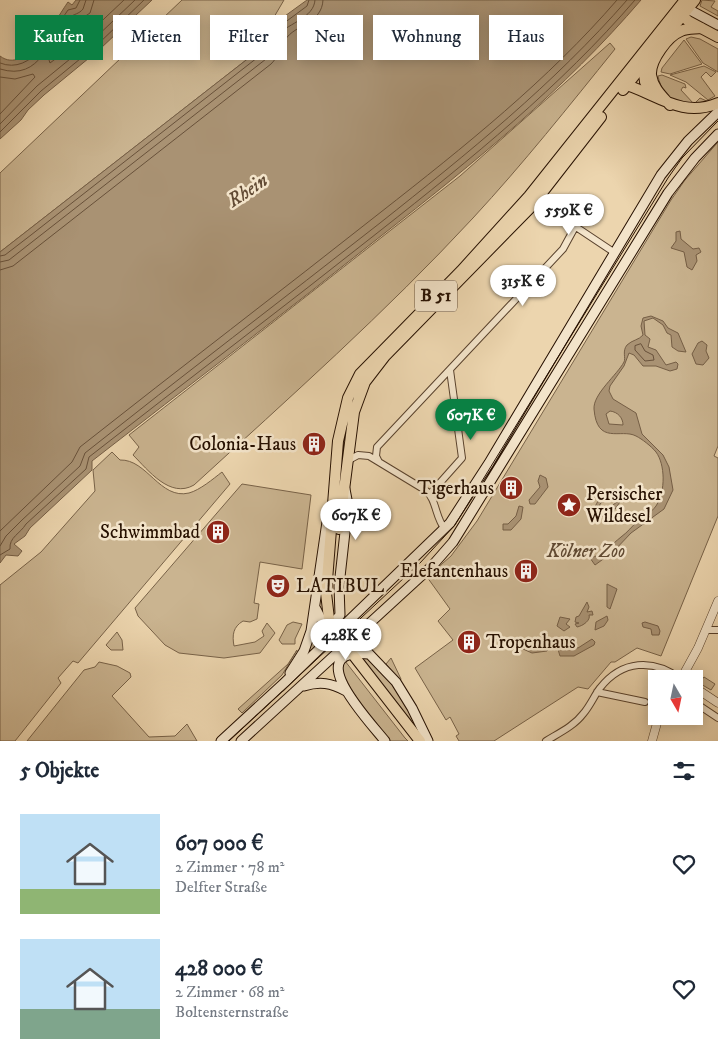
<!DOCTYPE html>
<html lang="de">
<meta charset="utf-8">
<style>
body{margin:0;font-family:"IM FELL DW Pica",serif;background:#f6f6f7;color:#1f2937;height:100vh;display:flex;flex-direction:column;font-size:19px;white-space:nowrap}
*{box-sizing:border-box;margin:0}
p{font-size:16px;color:#747a83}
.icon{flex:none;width:28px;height:28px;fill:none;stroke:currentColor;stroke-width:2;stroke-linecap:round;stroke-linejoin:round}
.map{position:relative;height:741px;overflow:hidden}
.drawer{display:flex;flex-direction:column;background:#fff;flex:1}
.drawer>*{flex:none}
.banner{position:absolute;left:15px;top:15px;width:689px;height:45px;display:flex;gap:10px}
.needle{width:32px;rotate:171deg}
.fabs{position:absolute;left:648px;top:670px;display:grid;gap:10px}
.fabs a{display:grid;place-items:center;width:55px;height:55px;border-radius:0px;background:#fff;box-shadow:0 2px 12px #0003;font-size:25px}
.price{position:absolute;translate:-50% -42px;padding:0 11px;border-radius:18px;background:#fff;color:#222;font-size:16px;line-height:32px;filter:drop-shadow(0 1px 2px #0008)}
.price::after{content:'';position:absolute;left:50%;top:30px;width:15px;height:11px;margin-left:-8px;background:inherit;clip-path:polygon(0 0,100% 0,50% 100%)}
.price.on{background:#0b8043;color:#fff}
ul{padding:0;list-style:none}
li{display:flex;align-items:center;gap:15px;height:125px;padding:0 20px}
li span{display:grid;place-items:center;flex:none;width:140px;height:100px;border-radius:0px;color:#555}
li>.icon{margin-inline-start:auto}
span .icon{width:60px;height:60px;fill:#fffc;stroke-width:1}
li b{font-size:21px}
h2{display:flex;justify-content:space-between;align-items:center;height:60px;padding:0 20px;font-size:21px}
.pill{padding:0 18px;border-radius:0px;background:#fff;box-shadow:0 2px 12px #0003;font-size:18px;line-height:45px}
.pill.on{background:#0b8043;color:#fff}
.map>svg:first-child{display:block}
.green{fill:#cab490;stroke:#786248}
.water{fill:#a99273;stroke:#755e45;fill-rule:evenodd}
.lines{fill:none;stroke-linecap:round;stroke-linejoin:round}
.shore{stroke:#68513a;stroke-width:1}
.primary-tunnel{stroke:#ceb794;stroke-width:10;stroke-dasharray:10 5;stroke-linecap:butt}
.minor-casing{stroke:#58412c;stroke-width:8}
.tertiary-casing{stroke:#58412c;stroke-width:9}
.secondary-casing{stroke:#261000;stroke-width:11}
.primary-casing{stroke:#261000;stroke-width:12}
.trunk-casing{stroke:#261000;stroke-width:12}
.minor{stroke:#f3e4ca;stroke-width:6}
.tertiary{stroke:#f3e4ca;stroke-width:8}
.secondary{stroke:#f3e4ca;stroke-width:9}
.primary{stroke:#ecd5ae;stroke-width:10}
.trunk{stroke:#ecd5ae;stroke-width:10}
.tram{stroke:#261000;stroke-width:1}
.labels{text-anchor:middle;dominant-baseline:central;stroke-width:5;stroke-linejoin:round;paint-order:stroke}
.shield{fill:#f3e4ca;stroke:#64503d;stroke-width:1}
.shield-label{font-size:18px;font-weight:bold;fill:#261000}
.poi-label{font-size:19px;fill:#261000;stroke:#f3e4ca;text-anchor:end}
.park-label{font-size:19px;font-style:italic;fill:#5f4932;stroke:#f3e4ca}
.water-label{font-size:20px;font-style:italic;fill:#614a34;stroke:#f3e4ca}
</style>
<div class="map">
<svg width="718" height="741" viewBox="0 0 718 741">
<rect width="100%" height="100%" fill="#ecd5ae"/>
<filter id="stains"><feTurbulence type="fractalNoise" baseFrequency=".004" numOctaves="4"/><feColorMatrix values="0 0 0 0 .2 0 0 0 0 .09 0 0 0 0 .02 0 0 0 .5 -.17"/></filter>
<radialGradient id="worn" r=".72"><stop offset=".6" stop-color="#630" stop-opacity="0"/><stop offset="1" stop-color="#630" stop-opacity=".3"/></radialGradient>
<path class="green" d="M182,0H284L267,29L265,40L259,50L0,252V173Z
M702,0L715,1L711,7L718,11V16L700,6Z
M691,37L700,39L718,49V72L703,63L686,39Z
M684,40L702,64L670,74L661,72L662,68Z
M610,43L615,49C569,106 523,164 473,218C386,312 289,398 194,485C170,499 148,470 133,455L139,447L129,435L460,176Z
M704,66L716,72L711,77L706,72L701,77L715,96L708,100L686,82L670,75Z
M662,75L685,84L686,88L683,87L681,90L694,104L700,98L709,102C685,108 663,102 658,76Z
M718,142V446L714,456L718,458V516L661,656L637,648L615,662H611L588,689L578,687L494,741H459L456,736L459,734L450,717L446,720L415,668L453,640L438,621L450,609L427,577L451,556L477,521L671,200L685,180Z
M112,452L120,460C147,459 160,500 189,493C200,490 213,479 222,472L230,484L78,663L73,661L58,678L61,683L15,741H0V585L41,552L95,491L93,470Z
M242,484L311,495L302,569L260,562L254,603L259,604L257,619L250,622L243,621C233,627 232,635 234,646L255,642L264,636L262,631L267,623L275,633L260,653L224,658L179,653L165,645L138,616L135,608Z
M293,622L302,624L295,639V644H282L279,640L287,625Z
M117,632L122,640L123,650H111L106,645Z
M314,634L320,636L330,635L304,661Z
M297,650L282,675L242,713L238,709L288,664Z
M358,655C391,665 411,713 426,741Z
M391,658L401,679L400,681L386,664Z
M345,661L405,738L408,741H389L344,684L341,665Z
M99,662L117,666L130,673L131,677L112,696L149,737L175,736L187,724L197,741H27L84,670L95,667Z
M704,677L715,684L711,690L699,683Z"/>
<path class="water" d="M76,0H152L100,49L44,95L28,110L21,120L0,139V56C26,76 56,19 68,2L72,5Z
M307,0H641C565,89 474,163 381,236C286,312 188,386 92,461V470L30,528L25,536L14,544L22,551L18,556L6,555L0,563V252L259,50L265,40L267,29Z
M680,231L681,239L693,249L699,248L701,252L696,255L697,261L692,270L687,267L684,252L671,248L676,241V232Z
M651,316L663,321L668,328L678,333L686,352L678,351L672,347L671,335L667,333L663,325L653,318L644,321L645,335L650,339L648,347L656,350L666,365L676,362L678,364L677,369L670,371L656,366H643L634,355L629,353L624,366L610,386L609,391L613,399L636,413L642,434L663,455L669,467L673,490L664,509L631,533L613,552L595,565L590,558C603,555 611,545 621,537C628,532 632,526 638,521C643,517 651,513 656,506C666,491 665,464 656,452C651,446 642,439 636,436C621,428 597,446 594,409C593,394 617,375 624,362C626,358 622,351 627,345C632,340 639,340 643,335L641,326L643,318ZM610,411C618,412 623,418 623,425L609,424L606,414Z
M702,341L707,345L706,351L709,358L703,365L696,364L692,354L698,343Z
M540,475L546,478L548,487L535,504H530L529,500L540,487L538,481Z
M617,492L622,499L613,512L600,517L596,514L595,507C599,497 606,491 617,492ZM610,495L616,496L618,501L602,514L599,510L600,504Z
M519,506L523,507L521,519L511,530H503V524H508L516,516Z
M607,584L617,589L610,609L607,607Z
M587,602L589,607L587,612L592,611L593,615H589C591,620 583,626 577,627L575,624L579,623L575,622L576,617L579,616Z
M607,616L608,620L604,626L595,630L596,622Z
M560,617L570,619L566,624L570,627L564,631L557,626Z
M645,622L658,626L660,631L659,635H652L651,629L643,627L642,623Z
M592,639L595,642L594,645L574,656H560L557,646L560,644L578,648Z
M552,640L556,641L555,645H552L547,651L532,653L523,649L527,646H546Z"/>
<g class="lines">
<path class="shore" d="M94,0L90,13L75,23L49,60L50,63L87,35L124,0
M0,63C33,76 53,31 68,10L76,8L80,0
M0,69C42,82 48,37 70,17C74,14 79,14 83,9L86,0
M0,77L15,79L33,74L35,77L0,114
M0,124L37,86L92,41L135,0
M0,132L41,91L97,45L144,0
M0,256L5,255L31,235L262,54L270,42L272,32L307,6L309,0
M0,262L9,260L266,59C273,51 275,39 279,34C289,23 314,18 315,0
M0,270L13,266L271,64C279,56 280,48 285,40C295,24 322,24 323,0
M641,344L645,351L653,355L654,360L645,361L635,350V346Z
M0,531L72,462L80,447C180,368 281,291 381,212C464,147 548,80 617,0
M0,546L6,536L22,520L80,466L85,453C183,375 282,300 380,223C467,154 554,84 627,0
M0,555L10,549C9,537 20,534 26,524L86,469L89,457C186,381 284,307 381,230C471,159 560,87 635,0"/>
<path class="primary-tunnel" d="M329,619L339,644L348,659"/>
<g class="minor-casing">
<path id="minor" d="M534,199L615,253
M347,461L358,455L369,456L425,490C437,499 435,518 445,529
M379,462L376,456L377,447L563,249L575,227
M430,494L462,458L450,370
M707,630H718
M597,692L645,702
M694,702L718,718
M546,741C559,733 574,726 583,714C590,706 594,696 600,688C622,660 653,658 681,679"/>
</g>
<g class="tertiary-casing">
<path id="tertiary" d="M681,679L698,648L718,601
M694,687L718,703
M652,741L659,716"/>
</g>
<g class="secondary-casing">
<path id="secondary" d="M682,9H688L718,25
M316,609L321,619L327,623L334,622L340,615L339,586L348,505L345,489
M354,638L396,682L412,708L428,741
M369,654C298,647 370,722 385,741
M290,673L304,651L311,631L328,515
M304,686C320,681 331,683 346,691
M280,687L450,523L489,463L661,175L688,141L718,112
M221,741L283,684
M241,741L432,566L453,542L668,193L695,158L718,134"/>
</g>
<g class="primary-casing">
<path id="primary" d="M680,12L688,21L718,37
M623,90L695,0
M339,529L354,412L365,382L385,356L531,207L601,117
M329,619L326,593L338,441L348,398L360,374L461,271L529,196L685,0
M354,656L420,741"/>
</g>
<g class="trunk-casing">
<path id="trunk" d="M643,65L645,82L653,95
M620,83C655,92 680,119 718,103
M670,105C662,96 653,88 651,75C650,60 668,36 681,31C687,28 695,29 701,28"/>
</g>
<use href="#minor" class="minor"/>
<use href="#tertiary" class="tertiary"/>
<use href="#secondary" class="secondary"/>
<use href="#primary" class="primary"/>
<use href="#trunk" class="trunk"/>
<path class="tram" d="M229,741L420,563L455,525L668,178L682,158L718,121"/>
</g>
<defs>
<g id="building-disc" transform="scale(1.25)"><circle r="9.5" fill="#8f2418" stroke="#f3e4ca"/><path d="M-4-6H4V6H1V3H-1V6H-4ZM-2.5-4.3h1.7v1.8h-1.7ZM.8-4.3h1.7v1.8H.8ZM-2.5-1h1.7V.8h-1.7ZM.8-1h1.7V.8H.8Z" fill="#fff"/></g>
<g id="sight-disc" transform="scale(1.25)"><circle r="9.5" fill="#8f2418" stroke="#f3e4ca"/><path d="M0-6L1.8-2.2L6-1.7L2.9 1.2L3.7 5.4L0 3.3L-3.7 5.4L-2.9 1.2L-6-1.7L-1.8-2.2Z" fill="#fff"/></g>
<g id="theatre-disc" transform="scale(1.25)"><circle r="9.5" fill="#8f2418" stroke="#f3e4ca"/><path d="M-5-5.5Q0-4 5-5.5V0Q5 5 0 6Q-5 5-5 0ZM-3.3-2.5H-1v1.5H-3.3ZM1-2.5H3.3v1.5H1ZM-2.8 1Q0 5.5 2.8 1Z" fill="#fff"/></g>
</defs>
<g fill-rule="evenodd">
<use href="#building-disc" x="314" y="444"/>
<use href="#building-disc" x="511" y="488"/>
<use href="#sight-disc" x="569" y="505"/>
<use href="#building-disc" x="218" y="532"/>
<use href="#building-disc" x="526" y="571"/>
<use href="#theatre-disc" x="278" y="586"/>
<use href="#building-disc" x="469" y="642"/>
</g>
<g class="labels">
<rect class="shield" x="415" y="280.5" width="42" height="31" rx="4"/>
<g class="shield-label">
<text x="436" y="296">B 51</text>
</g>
<g class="poi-label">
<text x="296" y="444">Colonia-Haus</text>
<text x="494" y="488">Tigerhaus</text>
<text x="586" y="494" text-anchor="start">Persischer<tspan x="586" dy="22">Wildesel</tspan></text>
<text x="200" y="532">Schwimmbad</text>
<text x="508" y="571">Elefantenhaus</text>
<text x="296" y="586" text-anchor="start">LATIBUL</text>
<text x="486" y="642" text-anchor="start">Tropenhaus</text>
</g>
<g class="park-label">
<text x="586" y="551">Kölner Zoo</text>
</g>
<g class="water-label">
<text transform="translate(248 191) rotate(-34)">Rhein</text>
</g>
</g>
<rect width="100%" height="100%" filter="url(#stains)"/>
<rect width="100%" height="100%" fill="url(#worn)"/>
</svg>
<div class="fabs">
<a><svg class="needle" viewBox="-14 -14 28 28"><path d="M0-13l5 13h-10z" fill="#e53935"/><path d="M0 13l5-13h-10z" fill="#747a83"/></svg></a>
</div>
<b class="price" style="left:569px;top:236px">559K €</b>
<b class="price" style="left:523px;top:307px">315K €</b>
<b class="price on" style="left:471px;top:441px">607K €</b>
<b class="price" style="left:356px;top:541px">607K €</b>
<b class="price" style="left:346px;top:661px">428K €</b>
<div class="banner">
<a class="pill on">Kaufen</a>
<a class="pill">Mieten</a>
<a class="pill">Filter</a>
<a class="pill">Neu</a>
<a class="pill">Wohnung</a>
<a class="pill">Haus</a>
</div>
</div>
<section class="drawer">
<h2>5 Objekte<svg class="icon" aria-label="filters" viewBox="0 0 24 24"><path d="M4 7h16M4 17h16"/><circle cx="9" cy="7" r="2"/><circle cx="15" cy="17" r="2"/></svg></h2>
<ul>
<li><span style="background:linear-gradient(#bfe0f5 75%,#8fb573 0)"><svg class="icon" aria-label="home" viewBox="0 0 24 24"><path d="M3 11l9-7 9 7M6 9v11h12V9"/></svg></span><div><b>607 000 €</b><p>2 Zimmer · 78 m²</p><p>Delfter Straße</p></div><svg class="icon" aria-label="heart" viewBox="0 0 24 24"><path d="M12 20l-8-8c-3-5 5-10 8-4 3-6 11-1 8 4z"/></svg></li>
<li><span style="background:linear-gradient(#bfe0f5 70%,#7fa58c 0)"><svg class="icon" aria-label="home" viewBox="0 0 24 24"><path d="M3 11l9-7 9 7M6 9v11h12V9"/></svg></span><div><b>428 000 €</b><p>2 Zimmer · 68 m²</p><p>Boltensternstraße</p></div><svg class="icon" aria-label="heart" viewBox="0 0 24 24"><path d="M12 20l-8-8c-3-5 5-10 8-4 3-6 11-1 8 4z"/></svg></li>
</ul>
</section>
